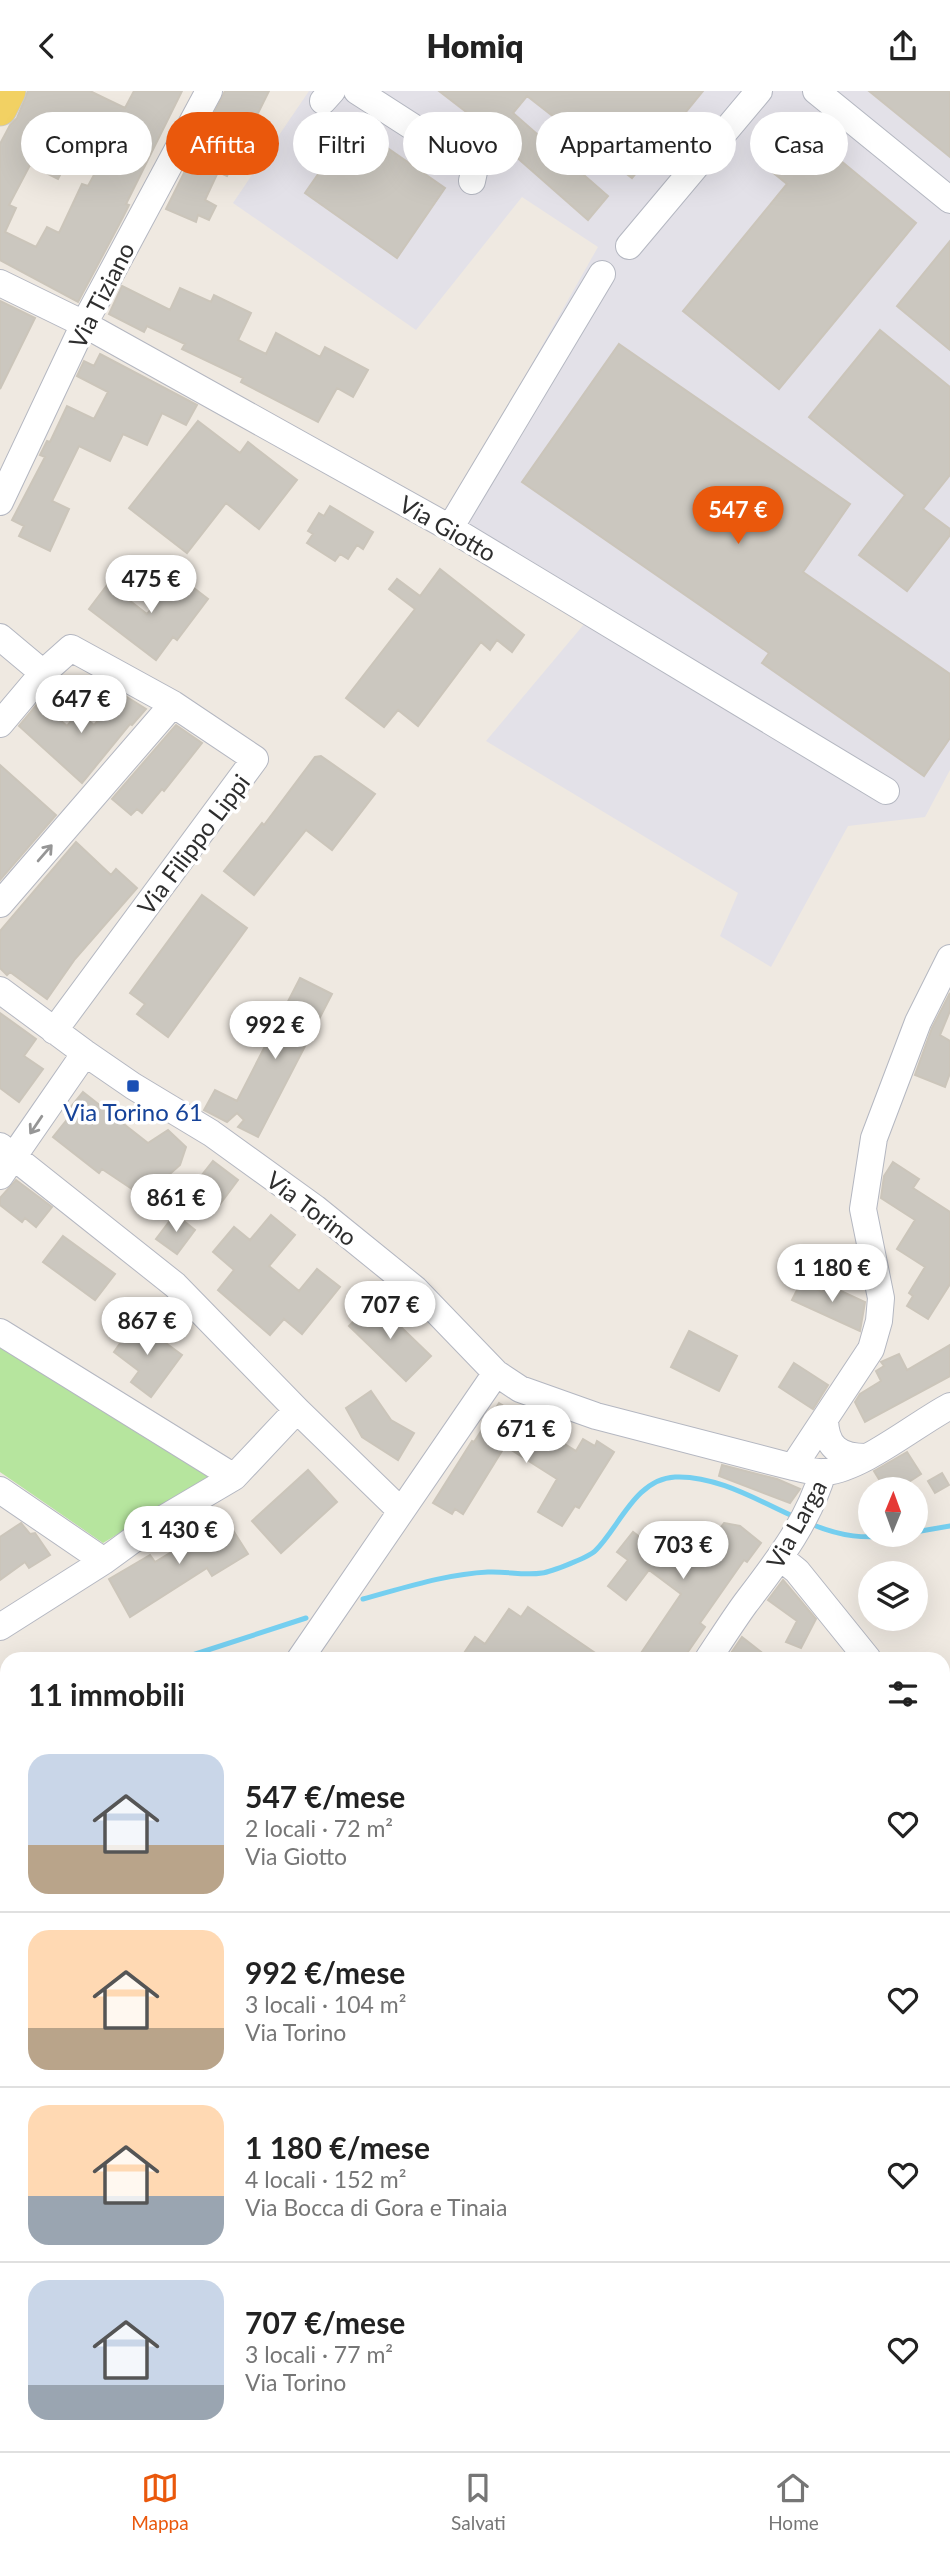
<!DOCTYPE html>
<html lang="it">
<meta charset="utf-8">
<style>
body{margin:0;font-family:Lato,sans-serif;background:#f6f6f6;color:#222;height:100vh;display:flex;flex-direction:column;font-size:26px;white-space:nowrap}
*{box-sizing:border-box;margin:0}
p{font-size:23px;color:#767676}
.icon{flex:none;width:38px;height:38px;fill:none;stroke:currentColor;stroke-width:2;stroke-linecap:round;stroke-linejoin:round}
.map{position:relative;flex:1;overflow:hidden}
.details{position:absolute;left:0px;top:1561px;width:950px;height:800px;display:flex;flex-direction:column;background:#fff;border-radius:21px 21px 0 0;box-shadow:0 7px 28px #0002}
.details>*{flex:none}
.hud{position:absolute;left:21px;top:21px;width:908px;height:63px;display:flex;gap:14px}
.needle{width:46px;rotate:1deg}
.fabs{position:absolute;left:858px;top:1386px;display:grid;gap:14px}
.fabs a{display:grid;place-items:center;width:70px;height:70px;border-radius:50%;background:#fff;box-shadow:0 7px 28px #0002;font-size:35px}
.price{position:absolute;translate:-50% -60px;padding:0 16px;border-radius:24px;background:#fff;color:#222;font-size:23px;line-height:46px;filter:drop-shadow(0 2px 4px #0008)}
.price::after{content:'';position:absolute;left:50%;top:42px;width:21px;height:16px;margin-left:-10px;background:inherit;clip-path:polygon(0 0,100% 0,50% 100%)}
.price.active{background:#ea580c;color:#fff}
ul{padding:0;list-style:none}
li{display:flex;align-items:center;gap:21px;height:175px;padding:0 28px}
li+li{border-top:2px solid #e0e0e0}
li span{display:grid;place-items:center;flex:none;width:196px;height:140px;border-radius:21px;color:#555}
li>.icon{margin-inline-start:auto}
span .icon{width:84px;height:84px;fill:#fffc;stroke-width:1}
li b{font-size:30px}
h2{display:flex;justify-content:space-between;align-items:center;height:84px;padding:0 28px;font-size:30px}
.pill{padding:0 24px;border-radius:32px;background:#fff;box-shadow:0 7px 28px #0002;font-size:24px;line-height:63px}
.pill.active{background:#ea580c;color:#fff}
header{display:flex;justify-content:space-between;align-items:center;height:91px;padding:0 28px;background:#fff;font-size:32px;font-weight:800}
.dock{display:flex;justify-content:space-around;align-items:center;height:98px;border-top:2px solid #e0e0e0;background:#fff;font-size:19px;color:#767676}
.dock a{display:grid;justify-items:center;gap:4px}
.dock .active{color:#ea580c}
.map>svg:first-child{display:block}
.industrial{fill:#e3e1e8}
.green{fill:#b6e59e}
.pitch{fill:#c9ec9a}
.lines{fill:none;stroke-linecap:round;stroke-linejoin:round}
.stream{stroke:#75cff0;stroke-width:5}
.building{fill:#cbc7bf;stroke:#cbc5ba;stroke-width:2;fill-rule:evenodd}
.minor-casing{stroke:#b4b7c1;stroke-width:28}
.major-casing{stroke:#c9c9c9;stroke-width:35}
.minor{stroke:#fff;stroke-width:26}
.major{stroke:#f2d163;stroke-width:33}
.oneway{stroke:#969696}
.transit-dot{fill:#1a4fb4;stroke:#fff;stroke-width:2.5}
.labels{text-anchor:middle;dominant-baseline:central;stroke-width:7;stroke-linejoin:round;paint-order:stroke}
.street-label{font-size:24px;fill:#2e2e2e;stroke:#fff}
.transit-label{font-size:24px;fill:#164399;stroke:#fff}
</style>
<header><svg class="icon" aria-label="back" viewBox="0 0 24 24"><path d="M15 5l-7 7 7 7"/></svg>Homiq<svg class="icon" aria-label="share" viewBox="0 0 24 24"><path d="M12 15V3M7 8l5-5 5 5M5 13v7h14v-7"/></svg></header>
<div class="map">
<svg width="950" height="2360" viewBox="0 0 950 2360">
<rect width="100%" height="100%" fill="#efe9e1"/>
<path class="industrial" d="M309,0H950V679L925,726L848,735L771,876L720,845L738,802L486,650L585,532L436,442L598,156L522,106L416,239L233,112Z"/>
<path class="green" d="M0,1255L212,1386L103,1452L0,1381Z"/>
<path class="pitch" d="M703,2354H748L760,2360H700Z"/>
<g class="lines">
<path class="stream" d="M811,1433C842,1446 864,1448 897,1444
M915,1441L950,1435
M363,1508C404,1497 446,1483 488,1481C506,1480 524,1485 542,1482C551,1481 589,1466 595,1460C619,1437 635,1388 675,1386C716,1384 759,1410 795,1426
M180,1568L306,1527
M0,1626L7,1624"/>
</g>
<path class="building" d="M28,0H90L125,17L134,0H182L126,113L129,114L123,126L78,211L0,169V53L10,34L17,27ZM74,57L101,71L88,95L82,93L59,142L47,136L36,156L5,141L16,117L9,114L30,74L58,88Z
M225,0H269L227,85L218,81L205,109L216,115L209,129L198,124L196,131L166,118Z
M439,0H703L632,87L527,5L513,22L608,105L588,129L506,57L509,54Z
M869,0H950V66Z
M789,27L916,132L779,298L683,220L787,93L756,68Z
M353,33L445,97L397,167L305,102Z
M950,150V259L897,215Z
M122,195L170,219L180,197L211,211L214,204L251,222L238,249L266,263L276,242L320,266L325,256L368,279L353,306L337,297L318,331L241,291L243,287L182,258L185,253L147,235L144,241L109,223Z
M0,210L35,227L0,298Z
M880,239L950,296V384L923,418L950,438V444L907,500L859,464L905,404L809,326Z
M619,253L850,413L803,481L950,583V647L924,685L762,572L769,562L522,391Z
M100,263L197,314L186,334L162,322L147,354L123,343L110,370L79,355L52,410L69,418L50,460L19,445L24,435L12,429L45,366L40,364L47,350L50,351L67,315L94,328L108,301L77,285L84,270L94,275Z
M198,330L240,362L248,351L297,389L259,438L226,412L187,462L129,417Z
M330,415L373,441L363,458L357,454L348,468L340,463L335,470L307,452L313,443L308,440L319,422L324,425Z
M440,478L524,544L512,561L497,549L490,559L481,551L418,635L398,619L384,636L346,607L415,518L389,498L397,488L420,505Z
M177,484L208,508L177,549L173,546L156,569L89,518L108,493L147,523Z
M122,603L146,618L132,634L130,633L82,692L19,635L39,611L67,635L78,621L94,634Z
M176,634L202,652L164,700L162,698L142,722L137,718L131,724L112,708Z
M321,665L375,703L332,759L306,739L254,804L224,780L262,732L264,734L315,666Z
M0,674L56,724L0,789Z
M76,751L111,784L116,778L137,797L75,868L47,908L10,881L7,884L0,877V840Z
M202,804L247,837L168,946L137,923L145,913L130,902Z
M300,887L332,903L258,1046L238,1036L244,1029L237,1022L227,1031L204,1019L215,999L237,1010Z
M950,902V920L940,944L950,950V982L945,996L915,984L932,937Z
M0,922L36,948L24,965L43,978L19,1011L0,997Z
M83,1001L148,1052L168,1039L186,1056L180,1074L144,1106L102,1078L99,1082L53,1046L69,1026L65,1023Z
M213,1070L238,1089L220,1113L194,1094Z
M893,1071L919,1088L913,1097L950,1121V1193L928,1228L907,1215L913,1205L909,1202L925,1176L897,1158L915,1129L881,1107L884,1085Z
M16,1089L52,1116L36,1136L25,1127L22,1131L0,1114V1107Z
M175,1123L195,1139L177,1163L156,1148Z
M271,1124L295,1144L269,1175L299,1200L317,1178L340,1196L302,1243L284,1228L270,1244L218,1199L234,1179L213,1161L234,1136L250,1149Z
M63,1145L115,1183L95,1209L43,1171Z
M801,1191L822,1201L826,1193L865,1211L860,1240L792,1209Z
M374,1210L431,1265L406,1290L349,1235Z
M133,1228L182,1264L151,1306L131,1291L139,1280L114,1261L123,1248L120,1246Z
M689,1240L737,1265L719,1300L671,1276Z
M950,1254V1285L865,1331L855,1311L860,1303L881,1290L876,1280L884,1275L881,1271L899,1263L907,1279Z
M794,1272L828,1294L813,1318L779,1296Z
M371,1300L391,1329L414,1342L398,1369L362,1346L346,1317Z
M499,1312L576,1360L583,1348L595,1355L597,1350L614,1361L579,1417L575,1415L562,1435L538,1421L557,1388L505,1355L463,1423L455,1418L452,1423L433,1412L472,1350L474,1351Z
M907,1361L921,1383L898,1398H885L874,1380Z
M722,1374L777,1388L800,1398L790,1412L719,1385Z
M308,1379L337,1411L281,1462L252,1430Z
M942,1382L949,1394L935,1402L928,1390Z
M222,1422L248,1463L212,1485L207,1477L130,1526L109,1488L150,1464L155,1471L201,1443L197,1437Z
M21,1432L30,1443L35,1442L50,1464L29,1477L25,1471L0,1489V1446Z
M724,1432L740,1435L761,1452L747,1471L744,1469L700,1532L705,1536L683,1568H667L658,1562L654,1568H637L681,1503L649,1479L626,1509L608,1495L628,1469L617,1461L633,1441L649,1453L663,1434L701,1464Z
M783,1489L816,1528L801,1557L786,1551L797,1530L768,1509Z
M528,1516L604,1568H460L475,1546L485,1553L509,1518L521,1526Z
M742,1546L770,1568H727Z"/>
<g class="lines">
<g class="minor-casing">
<path id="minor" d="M357,0L475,76L472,90
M816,0L950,109
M323,10L332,0
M629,155L759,0
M0,192L84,233L450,437L886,700
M0,411L84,233L209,0
M450,437L602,183
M0,546L43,582
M0,633L43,582L71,557L173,613L255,668L54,940
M0,813L173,613
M0,899L85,962L133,995L211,1042L315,1117L415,1198L496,1282L520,1298L596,1325L793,1376C804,1378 815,1382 826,1381C863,1377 916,1333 950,1315
M0,1055L175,1194L297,1319L401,1420
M0,1085L85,962
M0,1241L234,1386
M825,1329C826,1356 839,1366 866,1366
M793,1376L871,1258L879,1230L881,1207L863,1118L874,1047L918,931L950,867
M0,1399L104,1470
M781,1467L797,1480L868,1568
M0,1536L104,1470L156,1432L234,1386L297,1319
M300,1568L496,1282
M708,1568C720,1550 732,1531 745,1513C776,1472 808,1432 823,1381
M943,1637L950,1641
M0,1762L4,1754
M0,2000L7,2005
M0,2044L7,2033
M0,2086L7,2090
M168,2360L171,2354
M448,2360L451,2354"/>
</g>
<g class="major-casing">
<path id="major" d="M0,18L9,0"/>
</g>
<use href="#minor" class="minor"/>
<use href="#major" class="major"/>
</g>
<defs><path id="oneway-shaft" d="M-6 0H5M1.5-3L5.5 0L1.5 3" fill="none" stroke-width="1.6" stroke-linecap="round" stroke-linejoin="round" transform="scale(1.75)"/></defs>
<g class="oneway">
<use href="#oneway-shaft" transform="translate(45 762) rotate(-49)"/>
<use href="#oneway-shaft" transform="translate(36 1034) rotate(124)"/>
</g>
<rect class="transit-dot" x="126" y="988" width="14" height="14" rx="3.5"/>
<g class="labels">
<g class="street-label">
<text transform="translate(101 204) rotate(-63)">Via Tiziano</text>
<text transform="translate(448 437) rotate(30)">Via Giotto</text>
<text transform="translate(193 753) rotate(-53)">Via Filippo Lippi</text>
<text transform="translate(312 1117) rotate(37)">Via Torino</text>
<text transform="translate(796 1433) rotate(-61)">Via Larga</text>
</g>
<g class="transit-label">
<text x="133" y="1020">Via Torino 61</text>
</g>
</g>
</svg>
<div class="fabs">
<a><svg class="needle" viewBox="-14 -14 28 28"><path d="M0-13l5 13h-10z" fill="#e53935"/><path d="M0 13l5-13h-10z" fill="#767676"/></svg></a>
<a><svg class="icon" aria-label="layers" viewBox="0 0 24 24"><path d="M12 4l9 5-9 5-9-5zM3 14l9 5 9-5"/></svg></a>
</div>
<b class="price active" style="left:738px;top:455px">547 €</b>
<b class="price" style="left:151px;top:524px">475 €</b>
<b class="price" style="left:81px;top:644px">647 €</b>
<b class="price" style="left:275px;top:970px">992 €</b>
<b class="price" style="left:176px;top:1143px">861 €</b>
<b class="price" style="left:832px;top:1213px">1 180 €</b>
<b class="price" style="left:390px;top:1250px">707 €</b>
<b class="price" style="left:147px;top:1266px">867 €</b>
<b class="price" style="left:526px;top:1374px">671 €</b>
<b class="price" style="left:179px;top:1475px">1 430 €</b>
<b class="price" style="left:683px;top:1490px">703 €</b>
<div class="hud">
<a class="pill">Compra</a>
<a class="pill active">Affitta</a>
<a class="pill">Filtri</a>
<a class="pill">Nuovo</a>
<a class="pill">Appartamento</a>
<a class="pill">Casa</a>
</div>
<section class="details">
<h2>11 immobili<svg class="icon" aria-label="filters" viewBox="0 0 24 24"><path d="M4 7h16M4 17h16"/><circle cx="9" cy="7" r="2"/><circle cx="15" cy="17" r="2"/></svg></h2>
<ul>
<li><span style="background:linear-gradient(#c9d6e8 65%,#b9a48a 0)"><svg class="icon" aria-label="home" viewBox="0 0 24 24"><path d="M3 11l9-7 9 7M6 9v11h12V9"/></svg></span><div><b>547 €/mese</b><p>2 locali · 72 m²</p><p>Via Giotto</p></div><svg class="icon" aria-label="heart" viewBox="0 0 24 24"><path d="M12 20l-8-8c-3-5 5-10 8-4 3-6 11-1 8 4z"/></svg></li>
<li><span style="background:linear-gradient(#ffd9b3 70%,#b9a48a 0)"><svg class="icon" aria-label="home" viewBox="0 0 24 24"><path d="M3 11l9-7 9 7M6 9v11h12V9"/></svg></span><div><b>992 €/mese</b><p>3 locali · 104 m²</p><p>Via Torino</p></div><svg class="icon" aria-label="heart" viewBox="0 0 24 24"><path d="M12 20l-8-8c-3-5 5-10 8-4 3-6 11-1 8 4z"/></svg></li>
<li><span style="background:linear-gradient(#ffd9b3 65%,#9aa5b1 0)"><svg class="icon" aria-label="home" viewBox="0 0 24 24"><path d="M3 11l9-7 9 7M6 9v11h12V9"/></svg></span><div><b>1 180 €/mese</b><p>4 locali · 152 m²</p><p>Via Bocca di Gora e Tinaia</p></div><svg class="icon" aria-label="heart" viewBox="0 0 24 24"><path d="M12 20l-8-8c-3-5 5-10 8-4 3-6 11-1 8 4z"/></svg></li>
<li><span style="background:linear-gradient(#c9d6e8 75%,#9aa5b1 0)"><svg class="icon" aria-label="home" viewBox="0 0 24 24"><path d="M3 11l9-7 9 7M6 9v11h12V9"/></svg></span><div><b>707 €/mese</b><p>3 locali · 77 m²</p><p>Via Torino</p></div><svg class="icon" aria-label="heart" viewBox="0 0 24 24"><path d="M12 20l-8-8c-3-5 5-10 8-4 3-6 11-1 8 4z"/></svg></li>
</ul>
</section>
</div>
<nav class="dock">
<a class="active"><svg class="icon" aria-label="map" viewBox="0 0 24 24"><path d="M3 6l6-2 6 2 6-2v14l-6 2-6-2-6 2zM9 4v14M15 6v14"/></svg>Mappa</a>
<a><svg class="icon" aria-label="saved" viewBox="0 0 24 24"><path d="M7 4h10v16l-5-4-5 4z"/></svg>Salvati</a>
<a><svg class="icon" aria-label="home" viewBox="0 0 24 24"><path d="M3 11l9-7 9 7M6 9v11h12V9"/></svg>Home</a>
</nav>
